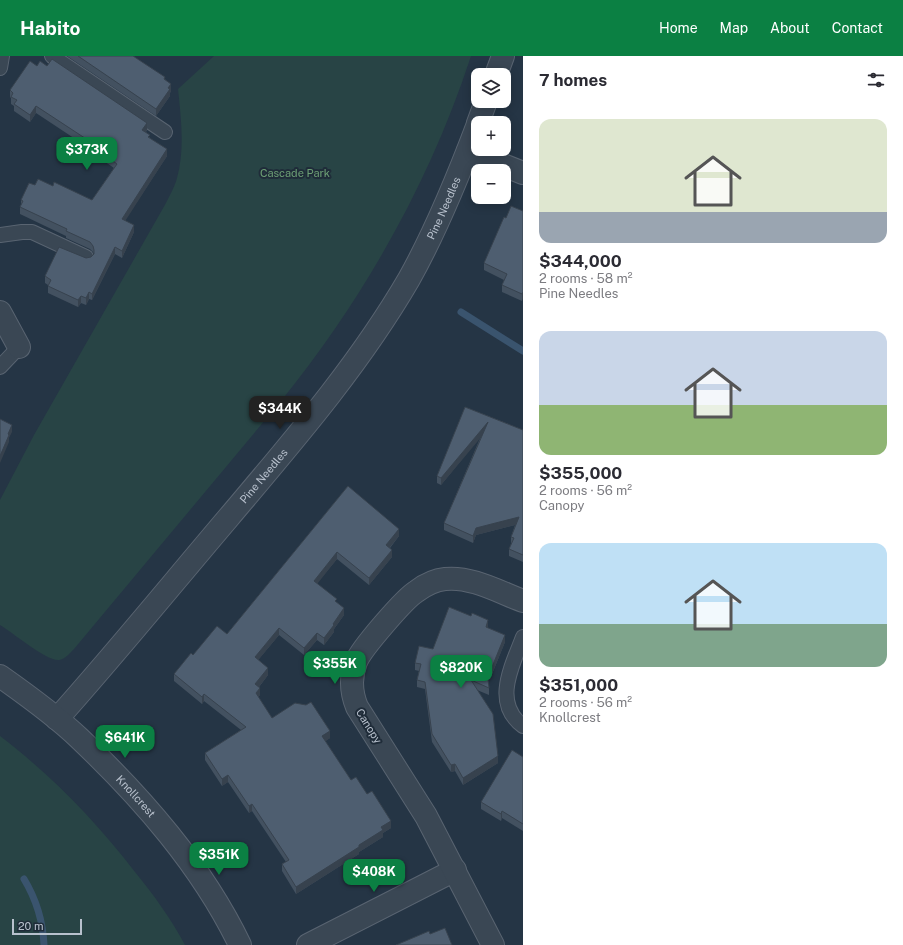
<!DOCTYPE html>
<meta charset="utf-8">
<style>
body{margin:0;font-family:"Public Sans",sans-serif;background:#f7f7f7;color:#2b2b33;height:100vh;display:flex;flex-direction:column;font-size:15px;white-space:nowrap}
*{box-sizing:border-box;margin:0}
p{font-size:13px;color:#7c7c81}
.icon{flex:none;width:22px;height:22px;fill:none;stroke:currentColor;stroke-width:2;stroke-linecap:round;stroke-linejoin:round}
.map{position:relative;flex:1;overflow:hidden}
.side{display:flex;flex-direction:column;background:#fff;width:380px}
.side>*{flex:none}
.controls{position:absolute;left:471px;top:12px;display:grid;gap:8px}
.controls a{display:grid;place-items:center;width:40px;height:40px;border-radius:8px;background:#fff;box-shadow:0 2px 10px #0003;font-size:20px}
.scale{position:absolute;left:12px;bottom:10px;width:70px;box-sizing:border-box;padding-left:4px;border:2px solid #b8c1cd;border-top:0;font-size:11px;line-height:14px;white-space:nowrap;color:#b8c1cd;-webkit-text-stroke:3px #1f2c39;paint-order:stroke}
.price{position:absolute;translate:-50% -34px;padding:0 9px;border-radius:8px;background:#0b8043;color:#fff;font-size:13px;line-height:26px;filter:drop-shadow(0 1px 2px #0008)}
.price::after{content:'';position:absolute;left:50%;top:24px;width:12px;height:9px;margin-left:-6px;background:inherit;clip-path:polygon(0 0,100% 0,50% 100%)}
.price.current{background:#222;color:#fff}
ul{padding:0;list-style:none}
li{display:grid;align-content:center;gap:8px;height:212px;padding:0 16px}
li span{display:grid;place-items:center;height:124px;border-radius:12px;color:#555}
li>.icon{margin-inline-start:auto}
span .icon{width:72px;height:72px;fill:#fffc;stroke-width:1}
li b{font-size:17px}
h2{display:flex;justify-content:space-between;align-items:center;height:48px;padding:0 16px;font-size:17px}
header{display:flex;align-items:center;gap:24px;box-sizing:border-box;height:56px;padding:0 20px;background:#0b8043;color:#fff}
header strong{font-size:19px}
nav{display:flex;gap:22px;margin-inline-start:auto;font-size:14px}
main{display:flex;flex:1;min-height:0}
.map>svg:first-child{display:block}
.green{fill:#284445}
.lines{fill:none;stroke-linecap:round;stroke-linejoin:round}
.stream{stroke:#3a546e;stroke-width:7}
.service-casing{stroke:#596471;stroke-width:16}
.minor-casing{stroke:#596471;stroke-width:24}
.tertiary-casing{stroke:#596471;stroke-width:24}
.service{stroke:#3a4754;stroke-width:14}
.minor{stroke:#3a4754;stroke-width:22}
.tertiary{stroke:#3a4754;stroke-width:22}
.wall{fill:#435160}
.shaded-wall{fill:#37424e}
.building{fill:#4e5e70;stroke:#37424e}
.labels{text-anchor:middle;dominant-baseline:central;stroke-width:4;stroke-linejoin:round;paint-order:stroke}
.park-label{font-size:11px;fill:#6da075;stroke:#1f2c39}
.street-label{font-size:11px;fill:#b8c1cd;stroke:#1f2c39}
</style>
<header>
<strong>Habito</strong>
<nav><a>Home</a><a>Map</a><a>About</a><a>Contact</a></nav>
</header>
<main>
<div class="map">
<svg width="523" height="889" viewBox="0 0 523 889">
<rect width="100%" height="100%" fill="#253545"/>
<path class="green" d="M214,0H471C430,126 364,242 281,345L74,593C70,597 65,603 59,604C46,605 12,576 0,569V444L34,379L166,147C170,139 175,130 177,122C185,93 181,62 178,33Z
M0,680C52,720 95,764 135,816C154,839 171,863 185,889H0Z"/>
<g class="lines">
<path class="stream" d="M461,256L523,295
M24,823C36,843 43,866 44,889"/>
<g class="service-casing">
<path id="service" d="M52,0L165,76
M0,12L2,0
M0,179L22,176H32L86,201
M0,311L19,291
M523,581C512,610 492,647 523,670"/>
</g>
<g class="minor-casing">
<g id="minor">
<path d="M496,19L503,0"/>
<path d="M478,67L486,45"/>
<path d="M468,95L523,117"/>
<path d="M0,256L19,291"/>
<path id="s1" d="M57,663C116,597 172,528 229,461C294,384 359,309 409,223C437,173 458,121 478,68"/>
<path d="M308,889L455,814"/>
<path d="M493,889L426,760L357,651C351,636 350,621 356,606C361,593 405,542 417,535C425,529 435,524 445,523C471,520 499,536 523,545"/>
</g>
</g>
<g class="tertiary-casing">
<g id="tertiary">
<path id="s2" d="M0,620C27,639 55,659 79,682C142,742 202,810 240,889"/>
</g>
</g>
<use href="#service" class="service"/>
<use href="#minor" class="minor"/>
<use href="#tertiary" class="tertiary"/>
</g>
<path class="wall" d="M67,0H133L165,23L171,35L170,37V40L156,60Z
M37,10L147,74L146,76L150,82L167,100L125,164L134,176L122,202L115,198L92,244L89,243L86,249L81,247L78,251L48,237V229L45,227V220L91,201L94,198L93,196L90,193L66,182V180L20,158V151L21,149V144L35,129L53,130L92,144L114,112L101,103V100L36,57L30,66L14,55V50L11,48V42L10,41V34Z
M523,155L522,245L502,236V229L504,224L484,214V207L506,162Z
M465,351L523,374V506L509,500V493L511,488V481L515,469L476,479L473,487L444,474V467L481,380L441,429L437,427V420Z
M348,430L399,480L390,492L392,501L369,529L337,503L317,527L337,547L344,559L334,573V576L324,589L317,584L304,599L279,579L258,604L268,619L259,631L260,639L258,641L272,662L330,682L325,685L351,724L367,738L391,772L383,777V781L359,796V798L296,838L282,815V808L286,806L252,755L249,757L228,726L222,730L205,704V697L241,674L204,645L202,648L174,625V618L193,599L227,578Z
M488,571V572L505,586L490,623L488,622L489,632V639L477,634L498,707L463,729L455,715L451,716L432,686L425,633L417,631V624L419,615L415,614V607L433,593Z
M523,701V775L502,762L501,765L481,753V746Z"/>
<path class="shaded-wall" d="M171,28V35L170,37V40L156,60V53Z
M36,50V57L30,66V59Z
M147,67V74L142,81V74Z
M167,93V100L122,170V163Z
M134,169V176L122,202V195Z
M115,191V198L92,244V238Z
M89,236V243L86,249V242Z
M523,236V243L522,245V238Z
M81,240V247L78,251V244Z
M488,366V373L441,429V422Z
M12,369V376L9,382V386L0,407V400L8,378Z
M519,461V468L476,479L473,487V480L476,472Z
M399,473V480L386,496V489Z
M392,494V501L369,529V522Z
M337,496V503L314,532V525Z
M344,552V559L334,573V576L324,589V582L333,568Z
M488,564V571L486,578V571Z
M279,572V579L255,608V601Z
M317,577V584L304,599V592Z
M505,579V586L490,623V616Z
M268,612V619L255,636V628Z
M260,632V639L256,644V637Z
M204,638V645L202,648V641Z
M330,675V682L322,688V680Z
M498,700V707L463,729V722Z
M455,708V715L451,716V709Z
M228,719V726L222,730V723Z
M252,748V755L249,757V750Z
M502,755V762L501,765V758Z
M391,765V772L383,777V781L359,796V798L296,838V831L359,789L381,771Z"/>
<path class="building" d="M78,0H133L165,21L164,23L171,28L168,32L170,33L156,53Z
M52,3L147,67L142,74L150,79L148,81L167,93L122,163L134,169L122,195L115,191L92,238L89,236L86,242L81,240L78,244L48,230L51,224L45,220L59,191L86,202L91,201L94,198V194L93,190L90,186L66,175L67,173L20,151L23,145L21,144L29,127L35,129L38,123L53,130L54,126L92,144L117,108L101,96L103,94L36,50L30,59L14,48L17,44L11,41L13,37L10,34L30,5L37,10L40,5L47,10Z
M511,150L523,155V236L522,238L502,229L507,218L484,207L504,161L506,162Z
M465,351L523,374V499L509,493L514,482L511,481L519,461L476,472L473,480L444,467L488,366L441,422L437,420Z
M0,363L12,369L8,378L9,379L0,400Z
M348,430L399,473L386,489L392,494L369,522L337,496L314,525L337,543L335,545L344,552L333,568L334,569L324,582L317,577L304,592L279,572L255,601L268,612L255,628L260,632L256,637L272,662L295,647L306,649L311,646L330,675L322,680L351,724L356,721L367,738L372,735L391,765L381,771L383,774L359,789V791L296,831L282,808L289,804L252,748L249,750L228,719L222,723L205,697L246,671L204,638L202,641L174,618L191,597L193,599L217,570L227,578Z
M449,551L471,560L472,557L488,564L486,571L505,579L490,616L487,615L489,632L471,624L493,658L498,700L463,722L455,708L451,709L432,678L425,626L417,624L421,608L415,607L419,590L433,593Z
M512,694L523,701V768L502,755L501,758L481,746Z
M445,872L452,889H396L429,875L430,878Z"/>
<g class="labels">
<g class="park-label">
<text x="295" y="117">Cascade Park</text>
</g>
<g class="street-label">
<text stroke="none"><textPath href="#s1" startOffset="643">Pine Needles</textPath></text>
<text stroke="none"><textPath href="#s1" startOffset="319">Pine Needles</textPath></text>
<text transform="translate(369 670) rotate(58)">Canopy</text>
<text stroke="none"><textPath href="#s2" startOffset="182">Knollcrest</textPath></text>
</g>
</g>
</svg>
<div class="controls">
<a><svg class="icon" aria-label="layers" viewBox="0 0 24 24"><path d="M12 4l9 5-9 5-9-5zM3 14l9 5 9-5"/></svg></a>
<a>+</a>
<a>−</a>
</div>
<div class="scale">20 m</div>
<b class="price" style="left:87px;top:115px">$373K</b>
<b class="price current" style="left:280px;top:374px">$344K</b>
<b class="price" style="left:335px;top:629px">$355K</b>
<b class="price" style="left:461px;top:633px">$820K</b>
<b class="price" style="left:125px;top:703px">$641K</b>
<b class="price" style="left:219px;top:820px">$351K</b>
<b class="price" style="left:374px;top:837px">$408K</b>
</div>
<section class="side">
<h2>7 homes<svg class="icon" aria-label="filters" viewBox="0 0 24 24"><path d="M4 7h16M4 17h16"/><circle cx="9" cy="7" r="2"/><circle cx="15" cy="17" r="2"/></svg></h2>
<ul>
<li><span style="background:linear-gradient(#dfe7d0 75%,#9aa5b1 0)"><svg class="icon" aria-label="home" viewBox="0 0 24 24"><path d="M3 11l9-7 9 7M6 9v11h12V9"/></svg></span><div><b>$344,000</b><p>2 rooms · 58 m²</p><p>Pine Needles</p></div></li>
<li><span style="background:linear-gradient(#c9d6e8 60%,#8fb573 0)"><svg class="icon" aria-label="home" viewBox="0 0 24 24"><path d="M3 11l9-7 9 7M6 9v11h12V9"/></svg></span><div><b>$355,000</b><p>2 rooms · 56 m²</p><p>Canopy</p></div></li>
<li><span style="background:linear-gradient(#bfe0f5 65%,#7fa58c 0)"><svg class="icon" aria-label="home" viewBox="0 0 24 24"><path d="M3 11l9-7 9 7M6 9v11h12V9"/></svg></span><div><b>$351,000</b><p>2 rooms · 56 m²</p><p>Knollcrest</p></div></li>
</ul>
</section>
</main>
